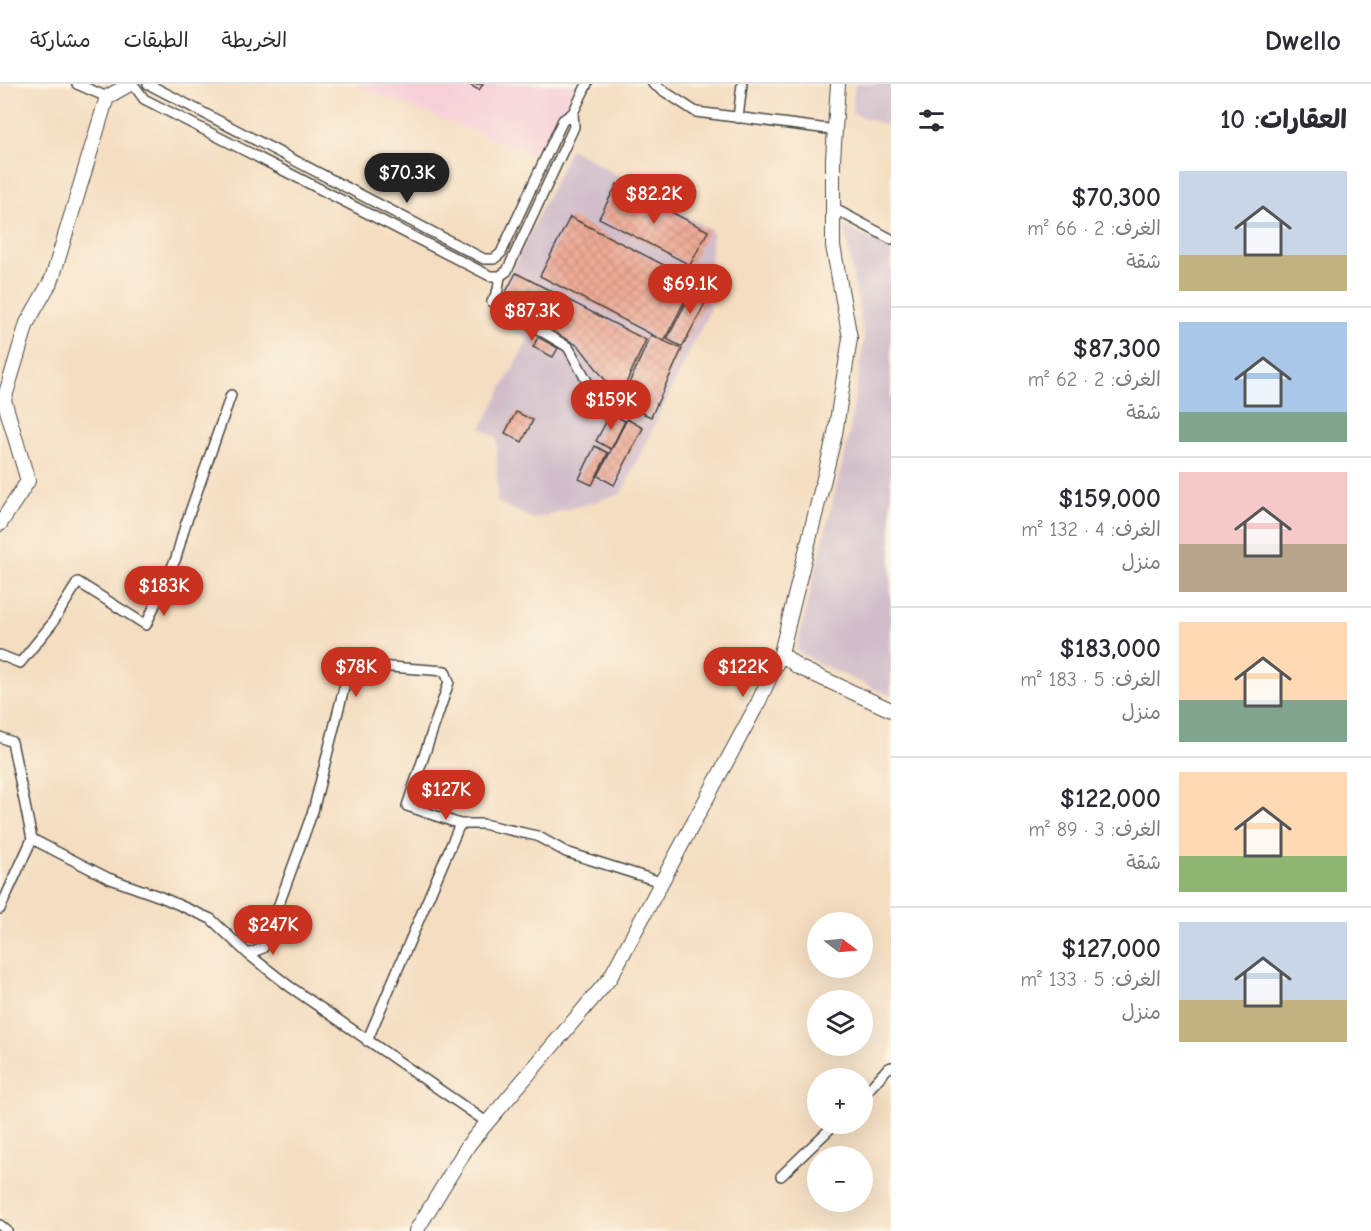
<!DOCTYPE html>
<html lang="ar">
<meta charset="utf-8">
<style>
body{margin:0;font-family:"Comic Neue","Playpen Sans Arabic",sans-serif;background:#f2f2f3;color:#2b2b33;direction:rtl;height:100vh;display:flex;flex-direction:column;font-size:22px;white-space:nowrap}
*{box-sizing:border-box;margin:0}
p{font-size:20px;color:#7c7c81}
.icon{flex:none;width:33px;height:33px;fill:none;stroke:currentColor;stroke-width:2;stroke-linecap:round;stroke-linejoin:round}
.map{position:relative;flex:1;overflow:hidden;direction:ltr}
.sheet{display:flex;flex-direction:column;background:#fff;width:480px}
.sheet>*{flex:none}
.needle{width:39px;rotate:106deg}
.fabs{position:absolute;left:807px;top:828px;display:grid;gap:12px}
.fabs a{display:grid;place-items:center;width:66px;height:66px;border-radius:50%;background:#fff;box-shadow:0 6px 24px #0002;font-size:30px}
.price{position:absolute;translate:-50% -51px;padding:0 14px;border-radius:21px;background:#c8321e;color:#fff;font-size:20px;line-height:39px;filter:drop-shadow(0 2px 3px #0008)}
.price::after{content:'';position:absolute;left:50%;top:36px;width:18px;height:14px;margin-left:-9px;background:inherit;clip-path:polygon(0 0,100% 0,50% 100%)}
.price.active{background:#222;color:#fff}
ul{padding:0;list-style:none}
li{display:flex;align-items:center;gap:18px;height:150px;padding:0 24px}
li+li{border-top:2px solid #e1e1e2}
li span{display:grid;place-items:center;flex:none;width:168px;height:120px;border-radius:0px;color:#555}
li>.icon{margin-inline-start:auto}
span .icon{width:72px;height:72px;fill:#fffc;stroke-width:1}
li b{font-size:26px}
h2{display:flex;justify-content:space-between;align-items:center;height:72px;padding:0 24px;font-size:26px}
header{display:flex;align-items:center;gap:36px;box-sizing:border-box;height:84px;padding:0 30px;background:#fff;border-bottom:2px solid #e1e1e2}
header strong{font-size:28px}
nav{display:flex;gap:33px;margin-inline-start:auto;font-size:21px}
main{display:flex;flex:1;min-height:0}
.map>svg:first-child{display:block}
.built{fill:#f6cfd8}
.industrial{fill:#d1bdca}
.building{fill:url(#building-cross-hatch)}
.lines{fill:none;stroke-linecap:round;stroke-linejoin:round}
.street-casing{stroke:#494641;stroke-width:12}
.secondary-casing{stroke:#494641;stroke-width:16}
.street{stroke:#fff;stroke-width:9}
.secondary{stroke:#fff;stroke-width:14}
</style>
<header>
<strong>Dwello</strong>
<nav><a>الخريطة</a><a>الطبقات</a><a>مشاركة</a></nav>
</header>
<main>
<section class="sheet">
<h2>العقارات: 10<svg class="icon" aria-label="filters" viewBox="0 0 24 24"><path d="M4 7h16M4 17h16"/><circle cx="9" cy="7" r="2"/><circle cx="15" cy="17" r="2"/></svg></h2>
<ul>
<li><span style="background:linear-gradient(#c9d6e8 70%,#c2b280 0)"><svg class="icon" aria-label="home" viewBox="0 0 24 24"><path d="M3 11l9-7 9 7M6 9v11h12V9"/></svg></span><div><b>$70,300</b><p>الغرف: 2 · 66 m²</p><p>شقة</p></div></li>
<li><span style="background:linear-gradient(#a9c7e8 75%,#7fa58c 0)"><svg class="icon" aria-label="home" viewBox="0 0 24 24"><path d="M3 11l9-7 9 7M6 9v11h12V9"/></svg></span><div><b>$87,300</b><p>الغرف: 2 · 62 m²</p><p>شقة</p></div></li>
<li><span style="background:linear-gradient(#f6c9c9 60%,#b9a48a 0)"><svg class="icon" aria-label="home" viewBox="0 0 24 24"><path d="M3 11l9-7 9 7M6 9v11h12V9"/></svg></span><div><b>$159,000</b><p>الغرف: 4 · 132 m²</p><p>منزل</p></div></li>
<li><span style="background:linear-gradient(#ffd9b3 65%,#7fa58c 0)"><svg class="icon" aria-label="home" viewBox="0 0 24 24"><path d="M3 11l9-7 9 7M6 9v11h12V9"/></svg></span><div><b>$183,000</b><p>الغرف: 5 · 183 m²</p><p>منزل</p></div></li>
<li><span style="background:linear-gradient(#ffd9b3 70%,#8fb573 0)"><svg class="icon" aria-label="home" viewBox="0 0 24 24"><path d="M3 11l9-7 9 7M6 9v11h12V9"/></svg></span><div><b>$122,000</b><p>الغرف: 3 · 89 m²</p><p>شقة</p></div></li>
<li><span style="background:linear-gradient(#c9d6e8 65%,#c2b280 0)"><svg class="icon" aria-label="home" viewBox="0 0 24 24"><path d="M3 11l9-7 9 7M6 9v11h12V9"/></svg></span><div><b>$127,000</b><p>الغرف: 5 · 133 m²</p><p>منزل</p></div></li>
</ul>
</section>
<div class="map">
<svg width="891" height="1147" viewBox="0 0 891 1147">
<defs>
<pattern id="building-cross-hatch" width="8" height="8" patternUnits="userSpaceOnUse" patternTransform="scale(1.5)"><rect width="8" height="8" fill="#edaa96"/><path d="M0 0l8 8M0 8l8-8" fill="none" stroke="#cb9281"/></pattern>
</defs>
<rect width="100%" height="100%" fill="#fcf5e5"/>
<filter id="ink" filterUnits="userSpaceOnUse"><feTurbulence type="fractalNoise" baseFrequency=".0167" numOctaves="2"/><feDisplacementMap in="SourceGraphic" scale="12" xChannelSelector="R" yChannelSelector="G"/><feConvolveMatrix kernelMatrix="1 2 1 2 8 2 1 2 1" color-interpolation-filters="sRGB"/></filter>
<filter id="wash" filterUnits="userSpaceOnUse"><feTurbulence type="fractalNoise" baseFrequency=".008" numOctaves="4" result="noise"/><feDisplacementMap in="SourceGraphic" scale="24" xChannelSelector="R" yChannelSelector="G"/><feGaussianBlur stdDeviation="1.35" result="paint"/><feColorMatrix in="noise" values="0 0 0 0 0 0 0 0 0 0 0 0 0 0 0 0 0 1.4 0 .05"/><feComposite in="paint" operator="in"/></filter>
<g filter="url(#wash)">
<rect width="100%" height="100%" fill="#f4ddc0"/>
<path class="built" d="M352,0H576L542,74Z"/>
<path class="industrial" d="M855,0H891V43L852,29Z
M571,64L712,147L709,227L621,410L533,435L497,418V354L481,344L528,256L489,233Z
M844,142L891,166V612L820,580L796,566L849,352L864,254Z"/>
<g id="blocks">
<path class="building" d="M468,0H483L479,6Z
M617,100L708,147L690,181L599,134Z
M570,133L695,197L664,257L540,192Z
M516,189L646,256L619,314L579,262L500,219Z
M697,198L712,206L682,263L667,255Z
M651,251L682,265L651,333L620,319Z
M538,253L558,264L553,273L533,263Z
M516,328L533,336L522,358L505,349Z
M611,329L625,337L611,365L596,357Z
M627,335L643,344L614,401L598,392Z
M595,362L608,369L592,401L579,395Z"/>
</g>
</g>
<g filter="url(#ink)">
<use href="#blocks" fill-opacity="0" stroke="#494641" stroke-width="1.5"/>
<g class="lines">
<g class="street-casing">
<path id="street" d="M77,0L107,13
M133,0L144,15L490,192H500L507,187L574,43L573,29
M148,0L484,175H494L501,169L563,36L573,29L587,0
M653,0L696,28L836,46
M738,34L742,0
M833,124L891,155
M500,192L498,206L492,218L568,263L588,299L608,317
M0,571L20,579L51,541L78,498L146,541L176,474L185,442L231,311
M0,653L12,658L32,755L0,825
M32,755L108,794L161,813L211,835L248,870L289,902L488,1039
M248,870L263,864L313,727L350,580L445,587L449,598L407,722L460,740
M367,957L460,740H483L537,752L566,768L661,798
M862,1013L887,985L891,983
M781,1092L835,1040
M0,1141L7,1147"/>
</g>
<g class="secondary-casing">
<path id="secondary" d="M0,440L28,397L4,316L27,239L52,195L107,13L130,0
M781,569L798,583L891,626
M416,1147L469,1060L610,894L758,619L781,569L835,350L850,254L833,162V75L838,0"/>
</g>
<use href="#street" class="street"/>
<use href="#secondary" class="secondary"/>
</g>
</g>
</svg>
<div class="fabs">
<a><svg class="needle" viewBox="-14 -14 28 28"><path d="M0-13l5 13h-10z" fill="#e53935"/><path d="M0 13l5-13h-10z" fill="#7c7c81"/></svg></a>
<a><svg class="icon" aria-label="layers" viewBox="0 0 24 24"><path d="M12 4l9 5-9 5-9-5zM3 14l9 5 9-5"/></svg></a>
<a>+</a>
<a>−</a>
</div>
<b class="price active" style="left:407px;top:120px">$70.3K</b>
<b class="price" style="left:654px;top:141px">$82.2K</b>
<b class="price" style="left:690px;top:231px">$69.1K</b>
<b class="price" style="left:532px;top:258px">$87.3K</b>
<b class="price" style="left:611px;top:347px">$159K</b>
<b class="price" style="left:164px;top:533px">$183K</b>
<b class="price" style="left:356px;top:614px">$78K</b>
<b class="price" style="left:743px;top:614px">$122K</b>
<b class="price" style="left:446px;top:737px">$127K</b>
<b class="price" style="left:273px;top:872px">$247K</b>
</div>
</main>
